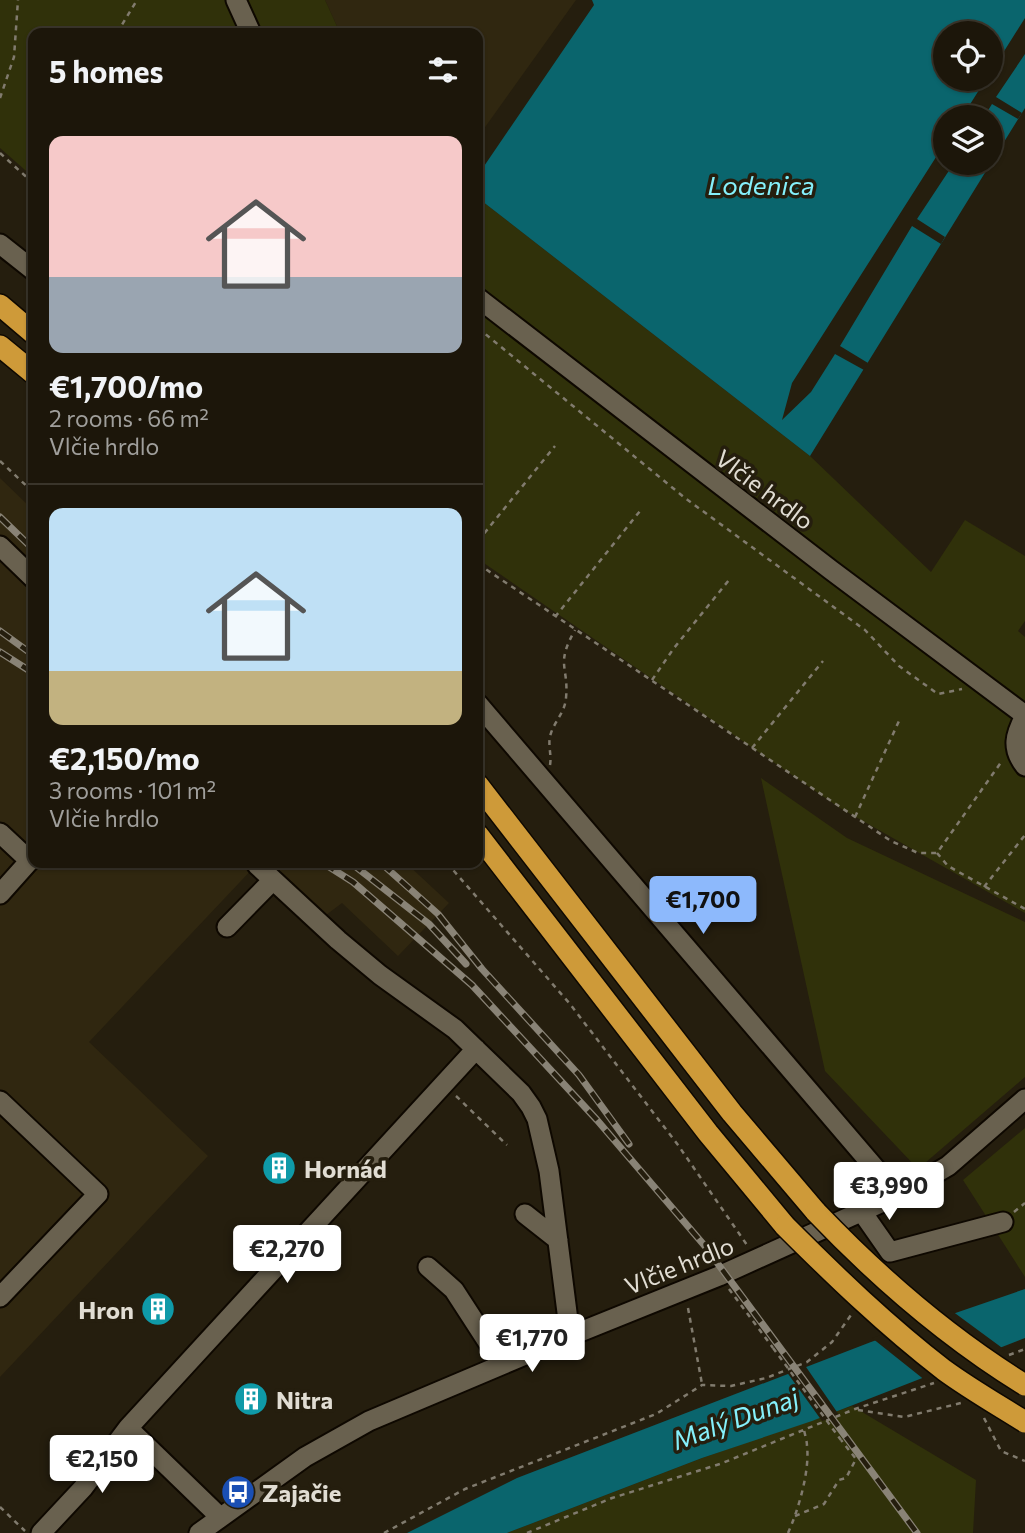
<!DOCTYPE html>
<meta charset="utf-8">
<style>
body{margin:0;font-family:Commissioner,sans-serif;background:#251f13;color:#f1f3f6;height:100vh;display:flex;flex-direction:column;font-size:26px;white-space:nowrap}
*{box-sizing:border-box;margin:0}
p{font-size:23px;color:#a09f9c}
.icon{flex:none;width:38px;height:38px;fill:none;stroke:currentColor;stroke-width:2;stroke-linecap:round;stroke-linejoin:round}
.map{position:relative;flex:1;overflow:hidden}
.side{position:absolute;left:28px;top:28px;width:455px;height:840px;display:flex;flex-direction:column;background:#1c160a;border-radius:14px;box-shadow:0 2px 5px #0004,0 0 0 2px #3a352b}
.side>*{flex:none}
.tools{position:absolute;left:933px;top:21px;display:grid;gap:14px}
.tools a{display:grid;place-items:center;width:70px;height:70px;border-radius:50%;background:#1c160a;box-shadow:0 2px 5px #0004,0 0 0 2px #3a352b;font-size:35px}
.price{position:absolute;translate:-50% -60px;padding:0 16px;border-radius:7px;background:#fff;color:#222;font-size:23px;line-height:46px;filter:drop-shadow(0 2px 4px #0008)}
.price::after{content:'';position:absolute;left:50%;top:42px;width:21px;height:16px;margin-left:-10px;background:inherit;clip-path:polygon(0 0,100% 0,50% 100%)}
.price.on{background:#8db9fc;color:#111}
ul{padding:0;list-style:none}
li{display:grid;align-content:center;gap:14px;height:371px;padding:0 21px}
li+li{border-top:2px solid #3a352b}
li span{display:grid;place-items:center;height:217px;border-radius:14px;color:#555}
li>.icon{margin-inline-start:auto}
span .icon{width:126px;height:126px;fill:#fffc;stroke-width:1}
li b{font-size:30px}
h2{display:flex;justify-content:space-between;align-items:center;height:84px;padding:0 21px;font-size:30px}
.map>svg:first-child{display:block}
.built{fill:#302710}
.green{fill:#30310a}
.water{fill:#0a656d;fill-rule:evenodd}
.pier{fill:#251e0e}
.lines{fill:none;stroke-linecap:round;stroke-linejoin:round}
.minor-casing{stroke:#0e0800;stroke-width:23}
.highway-casing{stroke:#0e0800;stroke-width:24}
.path{stroke:#817b6e;stroke-width:2.5;stroke-dasharray:5 5;stroke-linecap:butt}
.minor{stroke:#69614f;stroke-width:19}
.highway{stroke:#ce9a39;stroke-width:21}
.rail-casing{stroke:#898376;stroke-width:7}
.rail{stroke:#251e0e;stroke-width:4.5;stroke-dasharray:13;stroke-linecap:butt}
.highway-bridge-casing{stroke:#0e0800;stroke-width:24;stroke-linecap:butt}
.path-bridge{stroke:#817b6e;stroke-width:2.5;stroke-dasharray:5 5;stroke-linecap:butt}
.highway-bridge{stroke:#ce9a39;stroke-width:21}
.labels{text-anchor:middle;dominant-baseline:central;stroke-width:7;stroke-linejoin:round;paint-order:stroke}
.street-label{font-size:24px;fill:#e1ddd3;stroke:#251e0e}
.poi-label{font-size:24px;font-weight:bold;fill:#e1ddd3;stroke:#251e0e;text-anchor:start}
.water-label{font-size:26px;font-style:italic;fill:#85f0fb;stroke:#251e0e}
</style>
<div class="map">
<svg width="1025" height="1533" viewBox="0 0 1025 1533">
<rect width="100%" height="100%" fill="#251e0e"/>
<path class="built" d="M325,0H576L478,137V33H340Z
M0,478L33,510V863H258L89,1042L208,1156L0,1377Z
M270,863H406L449,903L398,956L342,903L326,915Z"/>
<path class="green" d="M0,0H325L340,33H33V177L0,148Z
M478,198L810,456L931,572L965,520L1025,556V621L1018,631L1025,637V913L840,808L478,559Z
M761,778L847,838L1025,922V1077L918,1169L825,1071Z
M1025,1128V1277L963,1180Z
M852,1406L976,1480L973,1533H507L702,1458Z"/>
<path class="water" d="M592,0H1025V108L810,456L478,198V175L594,5ZM945,33H990V79H945ZM945,117H990V163H945Z
M1025,1289V1338L812,1421L702,1458L507,1533H407L517,1478L871,1342Z"/>
<path class="pier" d="M1025,18V54L996,97L1022,113L1018,119L992,104L984,117H962L986,79H990L991,72Z
M945,143V163H954L917,219L945,237L941,244L912,226L840,346L868,363L864,370L835,354L811,392L782,420L792,383Z
M952,1311L1005,1350L926,1381L872,1338Z
M804,1364L839,1415L822,1421L786,1371Z"/>
<g class="lines">
<g class="minor-casing">
<path id="minor" d="M236,0L251,33
M0,244L33,270
M478,298L831,570L1025,715
M0,546L33,578
M478,704L898,1195
M1025,716C1015,735 1011,748 1025,766
M0,833L30,861
M257,865L338,940L380,975L455,1029L521,1093L531,1107L537,1119L549,1171L570,1336
M0,894L33,857
M227,927L273,880
M0,1101L98,1194L0,1297
M862,1212L890,1252L1003,1222
M525,1214L558,1240
M428,1267L454,1290L502,1364
M220,1517L128,1428L476,1049
M41,1533L83,1488L128,1428
M199,1533L305,1457L369,1421L570,1336L719,1276L898,1195L948,1166L1025,1099"/>
</g>
<g class="highway-casing">
<path id="highway" d="M0,305L33,333
M0,346L33,373
M478,785L732,1113L816,1212
M478,835L708,1133L785,1226"/>
</g>
<path class="path" d="M117,33L137,0
M0,98L14,57L18,0
M0,153L33,183
M478,328L685,498L865,630L899,666L938,694L962,689
M0,461L33,492
M478,541L555,446
M478,564L891,841L918,853H937L1002,761
M555,617L640,511
M652,680L674,648L729,580
M752,748L823,661
M550,765C552,754 547,744 551,733C555,721 565,712 566,698C569,666 555,665 575,630
M855,817L899,721
M937,853L948,866L1025,909
M447,863L570,1004L678,1145L747,1245
M984,887L1025,835
M456,1096L507,1145
M1014,1212L1025,1203
M729,1289L773,1348
M688,1308L702,1384
M1009,1355L1025,1349
M858,1410L904,1417L961,1403
M984,1418L1001,1451L1025,1461
M0,1507L25,1531
M795,1516L824,1504L839,1480L846,1478L856,1459L841,1440
M384,1533L465,1489L656,1414L702,1385L731,1386L766,1378L807,1362L832,1342L851,1315
M527,1533L612,1498L720,1464L855,1409L934,1383
M788,1533C798,1511 810,1471 807,1446C807,1441 805,1435 804,1430"/>
<use href="#minor" class="minor"/>
<use href="#highway" class="highway"/>
<g class="rail-casing">
<path id="rail" d="M0,517L33,549
M0,631L33,655
M0,652L33,673
M323,863L353,882L472,985L597,1120L704,1245L917,1533
M351,863L429,924L466,964
M381,863L438,914L482,969L579,1075L629,1144"/>
</g>
<use href="#rail" class="rail"/>
<g class="highway-bridge-casing">
<path id="highway-bridge" d="M816,1212C879,1278 947,1337 1025,1385
M785,1226C836,1277 887,1326 944,1370C970,1389 998,1405 1025,1422"/>
</g>
<path class="path-bridge" d="M773,1348L841,1440"/>
<use href="#highway-bridge" class="highway-bridge"/>
</g>
<defs>
<g id="building-disc" transform="scale(1.75)"><circle r="9.5" fill="#0f9aa8" stroke="#251e0e"/><path d="M-4-6H4V6H1V3H-1V6H-4ZM-2.5-4.3h1.7v1.8h-1.7ZM.8-4.3h1.7v1.8H.8ZM-2.5-1h1.7V.8h-1.7ZM.8-1h1.7V.8H.8Z" fill="#fff"/></g>
<g id="bus-disc" transform="scale(1.75)"><circle r="9.5" fill="#1a4fb4" stroke="#251e0e"/><path d="M-5-6H5V4H4V6H2V4H-2V6H-4V4H-5ZM-3.5-4V0h7V-4ZM-3.5 1.2v1.5H-2V1.2ZM2 1.2v1.5H3.5V1.2Z" fill="#fff"/></g>
</defs>
<g fill-rule="evenodd">
<use href="#building-disc" x="279" y="1168"/>
<use href="#building-disc" x="158" y="1309"/>
<use href="#building-disc" x="251" y="1399"/>
<use href="#bus-disc" x="238" y="1492"/>
</g>
<g class="labels">
<g class="street-label">
<text transform="translate(765 489) rotate(37)">Vlčie hrdlo</text>
<text transform="translate(679 1265) rotate(-22)">Vlčie hrdlo</text>
</g>
<g class="poi-label">
<text x="304" y="1168">Hornád</text>
<text x="134" y="1309" text-anchor="end">Hron</text>
<text x="276" y="1399">Nitra</text>
<text x="262" y="1492">Zajačie</text>
</g>
<g class="water-label">
<text x="761" y="184">Lodenica</text>
<text transform="translate(735 1418) rotate(-20)">Malý Dunaj</text>
</g>
</g>
</svg>
<div class="tools">
<a><svg class="icon" aria-label="locate" viewBox="0 0 24 24"><circle cx="12" cy="12" r="6"/><path d="M12 2v4M12 18v4M2 12h4M18 12h4"/></svg></a>
<a><svg class="icon" aria-label="layers" viewBox="0 0 24 24"><path d="M12 4l9 5-9 5-9-5zM3 14l9 5 9-5"/></svg></a>
</div>
<b class="price on" style="left:703px;top:936px">€1,700</b>
<b class="price" style="left:889px;top:1222px">€3,990</b>
<b class="price" style="left:287px;top:1285px">€2,270</b>
<b class="price" style="left:532px;top:1374px">€1,770</b>
<b class="price" style="left:102px;top:1495px">€2,150</b>
<section class="side">
<h2>5 homes<svg class="icon" aria-label="filters" viewBox="0 0 24 24"><path d="M4 7h16M4 17h16"/><circle cx="9" cy="7" r="2"/><circle cx="15" cy="17" r="2"/></svg></h2>
<ul>
<li><span style="background:linear-gradient(#f6c9c9 65%,#9aa5b1 0)"><svg class="icon" aria-label="home" viewBox="0 0 24 24"><path d="M3 11l9-7 9 7M6 9v11h12V9"/></svg></span><div><b>€1,700/mo</b><p>2 rooms · 66 m²</p><p>Vlčie hrdlo</p></div></li>
<li><span style="background:linear-gradient(#bfe0f5 75%,#c2b280 0)"><svg class="icon" aria-label="home" viewBox="0 0 24 24"><path d="M3 11l9-7 9 7M6 9v11h12V9"/></svg></span><div><b>€2,150/mo</b><p>3 rooms · 101 m²</p><p>Vlčie hrdlo</p></div></li>
</ul>
</section>
</div>
